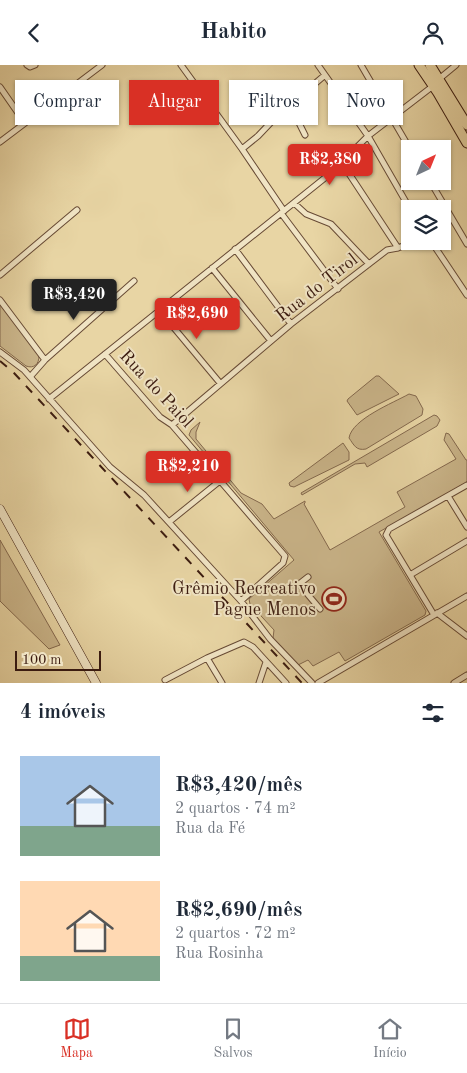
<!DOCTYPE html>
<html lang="pt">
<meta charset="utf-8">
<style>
body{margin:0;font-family:"Old Standard TT",serif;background:#f6f6f7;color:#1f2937;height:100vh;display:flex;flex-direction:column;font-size:19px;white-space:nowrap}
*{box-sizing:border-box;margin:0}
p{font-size:16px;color:#747a83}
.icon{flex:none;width:28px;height:28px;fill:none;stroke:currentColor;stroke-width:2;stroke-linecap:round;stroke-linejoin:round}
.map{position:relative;height:618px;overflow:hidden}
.details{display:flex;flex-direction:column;background:#fff;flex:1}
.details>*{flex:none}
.banner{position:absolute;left:15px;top:15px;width:438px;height:45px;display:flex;gap:10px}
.needle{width:32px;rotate:43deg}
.tools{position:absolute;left:401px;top:75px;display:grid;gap:10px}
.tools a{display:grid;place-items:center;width:50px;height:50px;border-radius:0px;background:#fff;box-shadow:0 1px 4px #0004;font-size:25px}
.scale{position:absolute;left:15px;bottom:12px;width:86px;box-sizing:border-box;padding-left:5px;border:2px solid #3c1c10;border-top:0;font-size:14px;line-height:18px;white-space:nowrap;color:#3c1c10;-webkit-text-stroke:4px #f0e4c4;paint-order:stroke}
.price{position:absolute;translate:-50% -42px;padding:0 11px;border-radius:5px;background:#d93025;color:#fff;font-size:16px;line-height:32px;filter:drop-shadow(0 1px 2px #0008)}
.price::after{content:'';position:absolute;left:50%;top:30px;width:15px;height:11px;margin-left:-8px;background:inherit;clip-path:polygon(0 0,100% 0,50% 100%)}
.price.on{background:#222;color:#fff}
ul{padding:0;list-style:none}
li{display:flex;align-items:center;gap:15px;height:125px;padding:0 20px}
li span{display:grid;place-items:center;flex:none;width:140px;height:100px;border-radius:0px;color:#555}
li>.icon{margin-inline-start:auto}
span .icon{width:60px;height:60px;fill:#fffc;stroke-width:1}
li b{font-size:21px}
h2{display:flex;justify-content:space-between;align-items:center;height:60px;padding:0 20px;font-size:21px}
.tag{padding:0 18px;border-radius:0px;background:#fff;box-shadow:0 1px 4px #0004;font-size:18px;line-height:45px}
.tag.on{background:#d93025;color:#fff}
header{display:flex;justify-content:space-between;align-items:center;height:65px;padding:0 20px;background:#fff;font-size:22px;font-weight:800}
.tab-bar{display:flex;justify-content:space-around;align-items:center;height:70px;border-top:1px solid #e0e1e3;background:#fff;font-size:14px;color:#747a83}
.tab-bar a{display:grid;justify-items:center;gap:2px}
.tab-bar .on{color:#d93025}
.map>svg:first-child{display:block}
.green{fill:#cbb68b;stroke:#84694e}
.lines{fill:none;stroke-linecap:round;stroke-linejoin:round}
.minor-casing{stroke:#674a35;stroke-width:7}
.secondary-casing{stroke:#3c1c10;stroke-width:9}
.primary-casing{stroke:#3c1c10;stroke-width:11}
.minor{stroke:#f0e4c4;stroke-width:5}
.secondary{stroke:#f0e4c4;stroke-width:8}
.primary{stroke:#e8d5a4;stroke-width:9}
.rail{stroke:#3c1c10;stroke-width:2;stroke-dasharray:9 9;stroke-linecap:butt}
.labels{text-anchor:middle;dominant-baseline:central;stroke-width:4;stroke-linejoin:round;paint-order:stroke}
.street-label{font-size:18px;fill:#3c1c10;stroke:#f0e4c4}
.poi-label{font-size:18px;fill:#3c1c10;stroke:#f0e4c4;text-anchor:end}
</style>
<header><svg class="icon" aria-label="back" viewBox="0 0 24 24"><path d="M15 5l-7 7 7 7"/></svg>Habito<svg class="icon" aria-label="person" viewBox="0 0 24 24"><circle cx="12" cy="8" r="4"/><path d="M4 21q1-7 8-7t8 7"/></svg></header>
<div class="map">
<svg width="467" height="618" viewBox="0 0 467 618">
<rect width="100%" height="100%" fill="#e8d5a4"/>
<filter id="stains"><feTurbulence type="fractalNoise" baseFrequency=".004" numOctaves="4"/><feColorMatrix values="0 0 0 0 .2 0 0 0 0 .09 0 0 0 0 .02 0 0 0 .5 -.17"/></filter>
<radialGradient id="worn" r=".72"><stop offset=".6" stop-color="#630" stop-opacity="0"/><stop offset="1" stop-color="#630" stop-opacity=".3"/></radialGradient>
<path class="green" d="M0,238L39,291C39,299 34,304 26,301L0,281Z
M376,311H379L399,329L357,350L347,336L348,334Z
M409,329L416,331L423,344L422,350L366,384C356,386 354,380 349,373C352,354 393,338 409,329Z
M434,350L437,351L440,355L437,361L367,402L365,398L355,399L302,430L301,428Z
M200,357L196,367V374L241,428L262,439L274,454L305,436V438L304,439L330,485L405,442L397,427L456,394L444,375L446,368L449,369L466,395H467V417L379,467L426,546L425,550L345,596L339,587L313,601L308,595L298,600L273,573L274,565L250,539L249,534L294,495L189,370L191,365Z
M343,378L349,387V395L294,422L290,421L289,418Z
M0,475L60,580L49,584L0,536Z"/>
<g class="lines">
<g class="minor-casing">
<path id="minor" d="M27,0L30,2L35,0
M181,0L242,84L284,146
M318,0L368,71L410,144
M361,0L410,84
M439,14L456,0
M0,22L25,58
M290,40L305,70
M0,77L102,0
M242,84L258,71L277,51L325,10
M342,98L398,183
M430,116L467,179
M294,138L306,149L331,159L369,199
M281,148L338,224
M431,176L467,230
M235,184L291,259
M212,203L271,276
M0,210L77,145
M0,235L45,295
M159,245L220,318
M0,287L24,305L110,402L144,430L241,536L270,574L312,618
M105,289L160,352L172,360L285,491L283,498L241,536
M30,312L45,295L134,216
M49,334L331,108L368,71L433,21
M172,360L291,259L387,185L398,183L415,176
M448,431L467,462
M169,457L221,415
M410,510L467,476
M308,512L299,519L320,544
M437,548L467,571
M434,550L386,470L389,464L467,420
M207,593L222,618
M165,615L207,593L244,577L253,582L286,618
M259,618L266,597
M318,618L467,531
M454,618L467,610"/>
</g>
<g class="secondary-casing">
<path id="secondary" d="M0,444L96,618"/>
</g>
<g class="primary-casing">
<path id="primary" d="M419,0L438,28L467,78
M430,0L467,60"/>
</g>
<use href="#minor" class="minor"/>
<use href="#secondary" class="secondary"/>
<use href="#primary" class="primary"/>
<path class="rail" d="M0,296L14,308L302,618"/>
</g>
<defs>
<g id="stadium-ring" transform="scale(1.25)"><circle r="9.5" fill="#f0e4c4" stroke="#8f2418" stroke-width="1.5"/><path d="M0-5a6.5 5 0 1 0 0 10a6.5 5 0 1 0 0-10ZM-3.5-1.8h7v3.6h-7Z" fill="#8f2418"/></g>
</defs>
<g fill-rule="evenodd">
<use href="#stadium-ring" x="334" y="534"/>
</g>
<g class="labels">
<g class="street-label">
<text transform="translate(317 223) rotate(-38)">Rua do Tirol</text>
<text transform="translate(156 324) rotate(47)">Rua do Paiol</text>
</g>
<g class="poi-label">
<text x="316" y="524">Grêmio Recreativo<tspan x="316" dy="21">Pague Menos</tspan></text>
</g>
</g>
<rect width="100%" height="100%" filter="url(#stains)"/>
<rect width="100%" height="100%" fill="url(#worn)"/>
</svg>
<div class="tools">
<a><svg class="needle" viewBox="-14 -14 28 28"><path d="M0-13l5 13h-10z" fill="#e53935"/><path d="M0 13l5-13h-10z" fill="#747a83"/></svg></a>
<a><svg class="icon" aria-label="layers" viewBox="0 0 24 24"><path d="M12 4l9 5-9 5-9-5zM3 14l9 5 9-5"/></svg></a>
</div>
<div class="scale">100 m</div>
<b class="price" style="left:330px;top:121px">R$2,380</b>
<b class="price on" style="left:74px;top:256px">R$3,420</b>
<b class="price" style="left:197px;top:275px">R$2,690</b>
<b class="price" style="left:188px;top:428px">R$2,210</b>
<div class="banner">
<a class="tag">Comprar</a>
<a class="tag on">Alugar</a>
<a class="tag">Filtros</a>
<a class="tag">Novo</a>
</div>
</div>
<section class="details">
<h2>4 imóveis<svg class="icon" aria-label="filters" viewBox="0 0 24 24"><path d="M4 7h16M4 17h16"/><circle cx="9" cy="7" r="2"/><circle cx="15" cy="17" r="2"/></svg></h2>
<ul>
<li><span style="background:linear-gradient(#a9c7e8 70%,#7fa58c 0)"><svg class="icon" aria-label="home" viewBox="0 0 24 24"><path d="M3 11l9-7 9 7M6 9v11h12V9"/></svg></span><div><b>R$3,420/mês</b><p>2 quartos · 74 m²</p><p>Rua da Fé</p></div></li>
<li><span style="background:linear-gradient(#ffd9b3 75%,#7fa58c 0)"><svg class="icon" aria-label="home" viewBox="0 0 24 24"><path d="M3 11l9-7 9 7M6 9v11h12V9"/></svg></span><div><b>R$2,690/mês</b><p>2 quartos · 72 m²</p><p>Rua Rosinha</p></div></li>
</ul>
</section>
<nav class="tab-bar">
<a class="on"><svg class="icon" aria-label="map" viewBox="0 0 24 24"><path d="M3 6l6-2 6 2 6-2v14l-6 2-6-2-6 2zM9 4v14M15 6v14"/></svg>Mapa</a>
<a><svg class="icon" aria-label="saved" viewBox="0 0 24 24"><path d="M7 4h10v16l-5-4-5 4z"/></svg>Salvos</a>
<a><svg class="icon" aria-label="home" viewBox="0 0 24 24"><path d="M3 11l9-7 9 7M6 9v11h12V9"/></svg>Início</a>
</nav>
